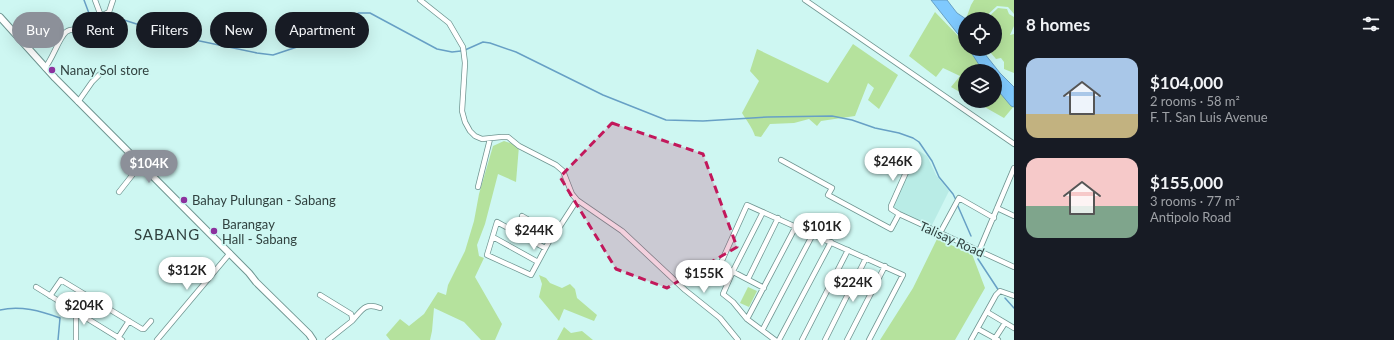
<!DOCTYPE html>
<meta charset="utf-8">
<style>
body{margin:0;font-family:Lato,sans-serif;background:#20242c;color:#f1f3f6;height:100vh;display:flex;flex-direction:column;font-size:15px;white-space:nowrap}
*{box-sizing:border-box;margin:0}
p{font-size:13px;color:#9ea1a6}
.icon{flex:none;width:22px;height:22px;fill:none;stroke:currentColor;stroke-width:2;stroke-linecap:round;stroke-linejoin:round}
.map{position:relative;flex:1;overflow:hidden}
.side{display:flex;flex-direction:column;background:#171b24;width:380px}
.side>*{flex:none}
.guide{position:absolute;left:12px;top:12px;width:380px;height:36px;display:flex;gap:8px}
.buttons{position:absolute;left:958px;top:12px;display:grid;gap:8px}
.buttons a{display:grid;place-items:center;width:44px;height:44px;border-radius:50%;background:#171b24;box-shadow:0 4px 16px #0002;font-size:20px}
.price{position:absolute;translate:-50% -34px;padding:0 9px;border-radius:14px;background:#fff;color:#222;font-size:13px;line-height:26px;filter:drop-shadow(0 1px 2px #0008)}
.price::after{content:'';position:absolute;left:50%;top:24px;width:12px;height:9px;margin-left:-6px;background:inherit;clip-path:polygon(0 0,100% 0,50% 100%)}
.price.selected{background:#8c9099;color:#fff}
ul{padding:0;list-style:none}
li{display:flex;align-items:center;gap:12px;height:100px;padding:0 12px}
li span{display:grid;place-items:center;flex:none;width:112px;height:80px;border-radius:12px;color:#555}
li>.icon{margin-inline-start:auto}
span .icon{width:48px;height:48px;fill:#fffc;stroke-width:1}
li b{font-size:17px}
h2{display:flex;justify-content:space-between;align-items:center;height:48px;padding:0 12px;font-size:17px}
.pill{padding:0 14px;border-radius:18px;background:#171b24;box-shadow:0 4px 16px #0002;font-size:14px;line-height:36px}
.pill.selected{background:#8c9099;color:#fff}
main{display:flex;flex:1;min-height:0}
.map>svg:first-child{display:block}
.built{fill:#b9ece6}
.green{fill:#b5e29d}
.water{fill:#7fc9fe;stroke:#67a0c5}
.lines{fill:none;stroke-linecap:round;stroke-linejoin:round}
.stream{stroke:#67a0c5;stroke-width:1.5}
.street-casing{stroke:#6f9591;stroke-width:6}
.secondary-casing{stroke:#6f9591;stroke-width:8}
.street{stroke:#fff;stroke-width:4.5}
.secondary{stroke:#fff;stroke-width:6}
.marked{fill:#c2185b;fill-opacity:0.2;stroke:#c2185b;stroke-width:3;stroke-dasharray:8 5;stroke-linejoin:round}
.poi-dot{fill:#8c329e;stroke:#cef7f2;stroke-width:1.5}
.labels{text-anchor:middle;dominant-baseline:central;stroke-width:3.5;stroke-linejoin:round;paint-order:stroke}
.poi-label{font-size:13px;fill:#30413f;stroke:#cef7f2;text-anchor:start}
.street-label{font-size:13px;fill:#30413f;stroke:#cef7f2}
.quarter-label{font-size:15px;letter-spacing:1px;fill:#30413f;stroke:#cef7f2}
</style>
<main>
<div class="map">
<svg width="1014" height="340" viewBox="0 0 1014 340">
<rect width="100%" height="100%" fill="#cef7f2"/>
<path class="built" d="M919,151L927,156L936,175L949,191L931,227L893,209L892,207Z"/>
<path class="green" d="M974,0H1014V14L1008,7L997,6L983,19H970L967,16L971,5Z
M998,8L1007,9L1009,14L1014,17V26L1010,35L1014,34V73L1004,69V62L1001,58L996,59L990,52V49H995V19H986Z
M935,12L963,41L965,43V49H969L983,71H965V95L951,87L960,76L943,68L936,77L909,56Z
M853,44L898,75L879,109L868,100L874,88L868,83L855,116L821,121L817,126L809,119L794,123L770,124L761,137L755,136C752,127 747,121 742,113L759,81L750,71L757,49L828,83Z
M995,90L1014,102V106L1004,118L974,101H995Z
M504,141L519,146L516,182L498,174L485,224L477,245L479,256L484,258L475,277L502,324L495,340H481L464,322L434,308L432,331L430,340H390L386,335L400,319L409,326L424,314L438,292L446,295L448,285L465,251L474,221L479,194L493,146Z
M937,239L972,254L985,288L955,340H880L913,288Z
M539,275L546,278L550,283L562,288L570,284L575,289L577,298L597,315L594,321L564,309L559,321L539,297L542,284Z
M748,287L757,291L749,307L740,303Z
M564,327L571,333L582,331L593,340H557Z"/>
<path class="water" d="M931,0H947L957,13L966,19H965V43Z
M969,49H981L1000,73L1014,87V107L1011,106L995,87V71H983Z"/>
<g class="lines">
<path class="stream" d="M84,0L90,16
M98,19L110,18L124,20L171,35L257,53L273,55L300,46L325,33L343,19L359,13H370L437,49L452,52L461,51
M465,50L483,42L490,43L516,52L603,95L666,120L703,121L768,117L832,116L852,120L875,128L899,133L913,138L919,142L932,161L939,177L953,194L956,200
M957,204L971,236
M978,259L999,291
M1005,298L1014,308
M0,310C20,305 41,311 60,318L58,340"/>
<g class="street-casing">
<path id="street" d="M420,0L449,23L463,47L465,63L462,111L465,122L470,131L475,136L482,139L501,137H508L519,146L556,165L563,171L572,194L577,200L622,231L685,290L720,318L738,340
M805,0L1014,144
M101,16L109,12L113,0
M45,68C53,58 59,38 66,32C71,28 77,30 82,30C88,29 94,24 100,22L101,16L95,0
M78,102L92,82L99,75
M912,159L891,206V209L899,214L1014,267
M781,160L832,188L828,195L891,229L899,214
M478,187L490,139
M119,192L141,164
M997,208L1014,216
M763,212L733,271L723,294L733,302L747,319L775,340
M522,216L553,234H555L577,200
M940,233L959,198L994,218
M493,237L538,262
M545,248L497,222L487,255L531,275L553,234
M979,251L1014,168
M748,279L778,218
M36,287L122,340
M764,288L720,265L747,205L903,275L869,340
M320,295L351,314L352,317V321L328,340
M50,296L61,280L142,329H144L151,321
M987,312L1014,328
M76,313V340
M747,319L796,226
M352,321C362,310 365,302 380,308
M763,329L813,234
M978,329L998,340
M118,338L129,321
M157,340L230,253
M779,340L831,242
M802,340L848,250
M825,340L866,258
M847,340L885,266
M971,340L996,295L1000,291L1014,296
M994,340L1005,323"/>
</g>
<g class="secondary-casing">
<path id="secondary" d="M0,17L55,78L249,273L256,282L309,334L313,340"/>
</g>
<use href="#street" class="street"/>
<use href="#secondary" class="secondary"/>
</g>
<path class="marked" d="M612,123L703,154L737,247L667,288L616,269L560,177Z"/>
<g class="poi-dot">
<circle cx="52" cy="70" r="4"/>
<circle cx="184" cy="200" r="4"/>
<circle cx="214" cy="231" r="4"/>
</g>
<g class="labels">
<g class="poi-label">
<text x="60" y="70">Nanay Sol store</text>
<text x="192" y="200">Bahay Pulungan - Sabang</text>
<text x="222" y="224">Barangay<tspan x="222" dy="15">Hall - Sabang</tspan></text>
</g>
<g class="street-label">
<text transform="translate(952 239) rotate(24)">Talisay Road</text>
</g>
<g class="quarter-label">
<text x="167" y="234">SABANG</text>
</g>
</g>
</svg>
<div class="buttons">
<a><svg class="icon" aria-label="locate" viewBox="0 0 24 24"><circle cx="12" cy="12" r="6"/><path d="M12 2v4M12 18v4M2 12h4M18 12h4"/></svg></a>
<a><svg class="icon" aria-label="layers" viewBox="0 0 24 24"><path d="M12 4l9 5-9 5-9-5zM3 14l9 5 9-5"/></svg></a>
</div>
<b class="price" style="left:893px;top:182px">$246K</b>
<b class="price selected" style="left:149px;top:184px">$104K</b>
<b class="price" style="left:822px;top:247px">$101K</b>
<b class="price" style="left:534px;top:251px">$244K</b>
<b class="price" style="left:187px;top:291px">$312K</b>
<b class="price" style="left:704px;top:294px">$155K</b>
<b class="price" style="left:853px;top:303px">$224K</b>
<b class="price" style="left:84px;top:326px">$204K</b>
<div class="guide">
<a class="pill selected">Buy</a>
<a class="pill">Rent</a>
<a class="pill">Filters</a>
<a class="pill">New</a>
<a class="pill">Apartment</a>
</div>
</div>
<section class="side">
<h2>8 homes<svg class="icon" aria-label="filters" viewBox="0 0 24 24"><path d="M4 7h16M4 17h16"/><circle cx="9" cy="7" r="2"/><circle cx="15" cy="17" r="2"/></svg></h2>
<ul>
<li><span style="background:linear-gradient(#a9c7e8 70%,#c2b280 0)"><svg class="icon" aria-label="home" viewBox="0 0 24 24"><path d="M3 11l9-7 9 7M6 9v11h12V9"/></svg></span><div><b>$104,000</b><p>2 rooms · 58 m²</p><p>F. T. San Luis Avenue</p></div></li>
<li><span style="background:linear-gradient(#f6c9c9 60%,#7fa58c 0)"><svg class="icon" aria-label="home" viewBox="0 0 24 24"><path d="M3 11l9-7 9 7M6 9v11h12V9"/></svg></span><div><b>$155,000</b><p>3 rooms · 77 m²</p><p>Antipolo Road</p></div></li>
</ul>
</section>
</main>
